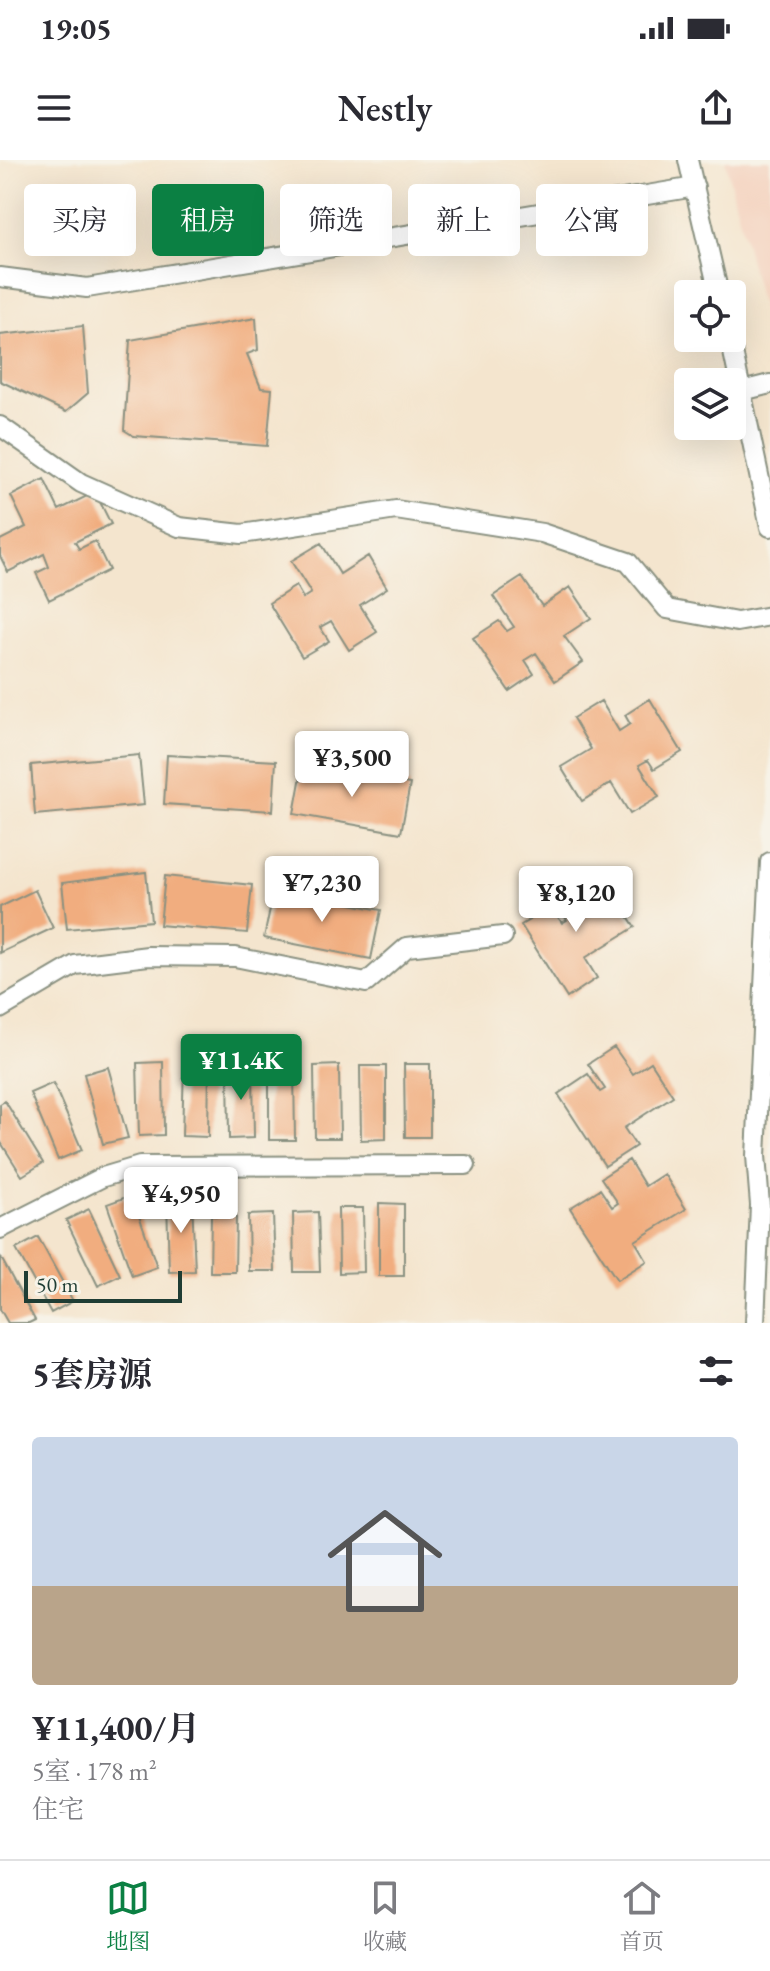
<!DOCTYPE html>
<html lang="zh">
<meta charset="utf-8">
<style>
body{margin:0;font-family:"EB Garamond","Noto Serif SC",serif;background:#f2f2f3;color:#2b2b33;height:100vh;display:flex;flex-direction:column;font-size:30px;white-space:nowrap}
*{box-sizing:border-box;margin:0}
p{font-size:26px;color:#7c7c81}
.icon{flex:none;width:44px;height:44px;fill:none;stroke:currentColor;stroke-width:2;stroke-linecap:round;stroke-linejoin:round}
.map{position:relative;height:1163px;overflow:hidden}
.sheet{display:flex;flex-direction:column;background:#fff;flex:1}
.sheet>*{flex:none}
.top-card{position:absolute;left:24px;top:24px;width:722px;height:72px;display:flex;gap:16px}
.buttons{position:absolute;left:674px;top:120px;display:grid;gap:16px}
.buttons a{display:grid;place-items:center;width:72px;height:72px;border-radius:8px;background:#fff;box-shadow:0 8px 32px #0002;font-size:40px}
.scale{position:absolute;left:24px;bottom:20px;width:158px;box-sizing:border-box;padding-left:8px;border:4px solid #1f3d34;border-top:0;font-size:22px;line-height:28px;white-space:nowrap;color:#1f3d34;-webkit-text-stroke:6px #f7f3e8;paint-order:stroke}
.price{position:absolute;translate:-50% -68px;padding:0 18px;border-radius:8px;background:#fff;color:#222;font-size:26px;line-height:52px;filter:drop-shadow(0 2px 4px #0008)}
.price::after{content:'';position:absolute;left:50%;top:48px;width:24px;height:18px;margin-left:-12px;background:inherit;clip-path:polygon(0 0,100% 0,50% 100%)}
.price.current{background:#0b8043;color:#fff}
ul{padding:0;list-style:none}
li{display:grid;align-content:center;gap:16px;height:424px;padding:0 32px}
li span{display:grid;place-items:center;height:248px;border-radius:8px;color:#555}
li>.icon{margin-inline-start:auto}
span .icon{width:144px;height:144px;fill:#fffc;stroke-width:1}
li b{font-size:34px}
h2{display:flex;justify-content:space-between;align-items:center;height:96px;padding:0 32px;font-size:34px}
.pill{padding:0 28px;border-radius:8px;background:#fff;box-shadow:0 8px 32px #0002;font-size:28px;line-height:72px}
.pill.current{background:#0b8043;color:#fff}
.status{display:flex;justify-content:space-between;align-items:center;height:56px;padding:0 40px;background:#fff;direction:ltr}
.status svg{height:22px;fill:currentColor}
header{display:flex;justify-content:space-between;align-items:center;height:104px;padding:0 32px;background:#fff;font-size:36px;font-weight:600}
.tab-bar{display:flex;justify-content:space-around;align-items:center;height:112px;border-top:2px solid #e1e1e2;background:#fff;font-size:22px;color:#7c7c81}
.tab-bar a{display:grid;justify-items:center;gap:4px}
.tab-bar .current{color:#0b8043}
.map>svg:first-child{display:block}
.built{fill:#f4d3c0}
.building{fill:#f1ad7f}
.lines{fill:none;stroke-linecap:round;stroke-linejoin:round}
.street-casing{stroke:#8a9181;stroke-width:22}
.street{stroke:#fff;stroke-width:18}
</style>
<div class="status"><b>19:05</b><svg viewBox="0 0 49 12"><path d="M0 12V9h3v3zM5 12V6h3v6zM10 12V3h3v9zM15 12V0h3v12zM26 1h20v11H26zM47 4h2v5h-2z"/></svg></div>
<header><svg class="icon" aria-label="menu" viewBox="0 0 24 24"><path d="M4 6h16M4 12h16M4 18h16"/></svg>Nestly<svg class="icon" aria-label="share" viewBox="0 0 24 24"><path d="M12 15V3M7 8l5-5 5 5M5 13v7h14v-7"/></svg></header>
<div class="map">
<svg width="770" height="1163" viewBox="0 0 770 1163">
<rect width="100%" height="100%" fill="#f7f3e8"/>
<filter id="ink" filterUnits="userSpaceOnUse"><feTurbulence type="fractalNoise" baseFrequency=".0125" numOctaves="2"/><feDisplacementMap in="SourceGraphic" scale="16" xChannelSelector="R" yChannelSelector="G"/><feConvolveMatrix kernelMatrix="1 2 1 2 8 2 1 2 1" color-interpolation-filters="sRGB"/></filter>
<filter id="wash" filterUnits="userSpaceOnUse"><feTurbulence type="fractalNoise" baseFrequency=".006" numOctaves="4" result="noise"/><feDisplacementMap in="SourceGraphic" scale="32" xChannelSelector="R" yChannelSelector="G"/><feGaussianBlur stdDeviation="1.8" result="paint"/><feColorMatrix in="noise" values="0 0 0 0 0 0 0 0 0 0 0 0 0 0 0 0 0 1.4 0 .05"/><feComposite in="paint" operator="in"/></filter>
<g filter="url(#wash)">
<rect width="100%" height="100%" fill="#f4e5ce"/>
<path class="built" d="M725,0H770V183Z"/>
<g id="blocks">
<path class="building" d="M256,158L258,190L247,194L261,228L272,229L267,286L134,276L124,270L130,180Z
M83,166L88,233L66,252L0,221V175Z
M44,319L59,350L95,332L111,364L75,382L79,389L95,381L109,410L49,440L36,413L49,407L44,394L8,412L0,396V380L26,367L11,336Z
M321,383L340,414L368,396L387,428L360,445L377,472L349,490L331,461L320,467L329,481L302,497L269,443L296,426L303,438L311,433L291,401Z
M522,417L542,446L570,427L591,458L564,476L583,502L555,521L536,493L525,500L534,514L509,531L473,478L499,461L507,471L514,467L493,436Z
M650,539L682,592L654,609L648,600L639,605L659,637L630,654L611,623L582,641L561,607L591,589L573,558L601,541L619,571L630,564L625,555Z
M139,595L144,645L35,655L31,605Z
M167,595L276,601L273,651L164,644Z
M303,605L410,624L401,673L294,654Z
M146,712L151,761L67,769L62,723Z
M165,716L252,725L247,773L160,765Z
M578,718L595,744L613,733L635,767L585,798L597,818L567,838L521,765L551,747L562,763L567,760L551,735Z
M274,729L381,750L371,799L264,778Z
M35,730L53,768L0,793V747Z
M614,887L633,914L651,902L673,936L624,968L636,986L605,1006L558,934L588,914L600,932L605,929L588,904Z
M163,902L164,975L139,976L137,903Z
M184,904H209L208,977L182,976Z
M404,904H430V977H405Z
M339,905L340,978H315L314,906Z
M228,906H253L254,978L229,979Z
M360,906H386V979L361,980Z
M108,907L128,978L103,984L84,914Z
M269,907H294L295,980H269Z
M53,923L82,990L58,1000L30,933Z
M5,941L43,1003L22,1016L0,981V944Z
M629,1000L645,1026L664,1014L686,1049L635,1081L647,1101L617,1120L570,1048L600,1029L612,1047L618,1043L601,1018Z
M132,1035L157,1107L132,1116L107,1044Z
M192,1038L195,1111L169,1112L167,1039Z
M379,1043L404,1044V1116H379Z
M338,1048H363L364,1112L339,1113Z
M89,1049L120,1115L98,1126L66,1060Z
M318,1052L320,1112H294L293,1053Z
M273,1054L275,1111H249L248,1055Z
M211,1056H236L235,1112H210Z
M38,1077L73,1141L51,1153L16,1089Z
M0,1096L35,1160L29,1163H8L0,1149Z"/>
</g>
</g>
<g filter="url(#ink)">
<use href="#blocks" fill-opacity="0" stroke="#8a9181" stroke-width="2"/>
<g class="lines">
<g class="street-casing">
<path id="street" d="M688,0L719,134
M0,117L87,128L695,27
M730,178L770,367
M742,231L770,224
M0,266L81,323L179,367L242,374L396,350L542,373L628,402L667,449L737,462L770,456
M0,849L75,805L148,796L235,797L366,823L407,787L503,776
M0,1069L103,1017L140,1006L466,1005
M755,1163L760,1045L756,996L770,702"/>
</g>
<use href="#street" class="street"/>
</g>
</g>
</svg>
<div class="buttons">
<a><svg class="icon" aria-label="locate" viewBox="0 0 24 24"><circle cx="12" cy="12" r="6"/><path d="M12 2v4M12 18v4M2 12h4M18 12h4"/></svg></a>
<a><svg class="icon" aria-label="layers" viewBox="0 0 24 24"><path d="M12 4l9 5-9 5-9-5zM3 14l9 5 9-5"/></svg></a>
</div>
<div class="scale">50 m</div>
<b class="price" style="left:352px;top:639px">¥3,500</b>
<b class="price" style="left:322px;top:764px">¥7,230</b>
<b class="price" style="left:576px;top:774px">¥8,120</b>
<b class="price current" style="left:241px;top:942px">¥11.4K</b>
<b class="price" style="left:181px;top:1075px">¥4,950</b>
<div class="top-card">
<a class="pill">买房</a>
<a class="pill current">租房</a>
<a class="pill">筛选</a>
<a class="pill">新上</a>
<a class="pill">公寓</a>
</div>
</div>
<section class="sheet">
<h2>5套房源<svg class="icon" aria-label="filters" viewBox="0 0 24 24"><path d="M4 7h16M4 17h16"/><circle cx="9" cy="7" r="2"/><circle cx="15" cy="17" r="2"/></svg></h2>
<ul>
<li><span style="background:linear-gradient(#c9d6e8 60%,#b9a48a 0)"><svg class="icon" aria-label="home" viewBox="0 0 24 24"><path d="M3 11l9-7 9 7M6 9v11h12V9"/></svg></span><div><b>¥11,400/月</b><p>5室 · 178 m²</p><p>住宅</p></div></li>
</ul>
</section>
<nav class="tab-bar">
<a class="current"><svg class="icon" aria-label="map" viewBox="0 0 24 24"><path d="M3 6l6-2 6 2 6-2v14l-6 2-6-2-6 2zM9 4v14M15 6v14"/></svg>地图</a>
<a><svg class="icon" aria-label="saved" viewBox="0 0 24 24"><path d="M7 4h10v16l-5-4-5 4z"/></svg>收藏</a>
<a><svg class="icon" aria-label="home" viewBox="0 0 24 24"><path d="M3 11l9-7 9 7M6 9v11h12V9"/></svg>首页</a>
</nav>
